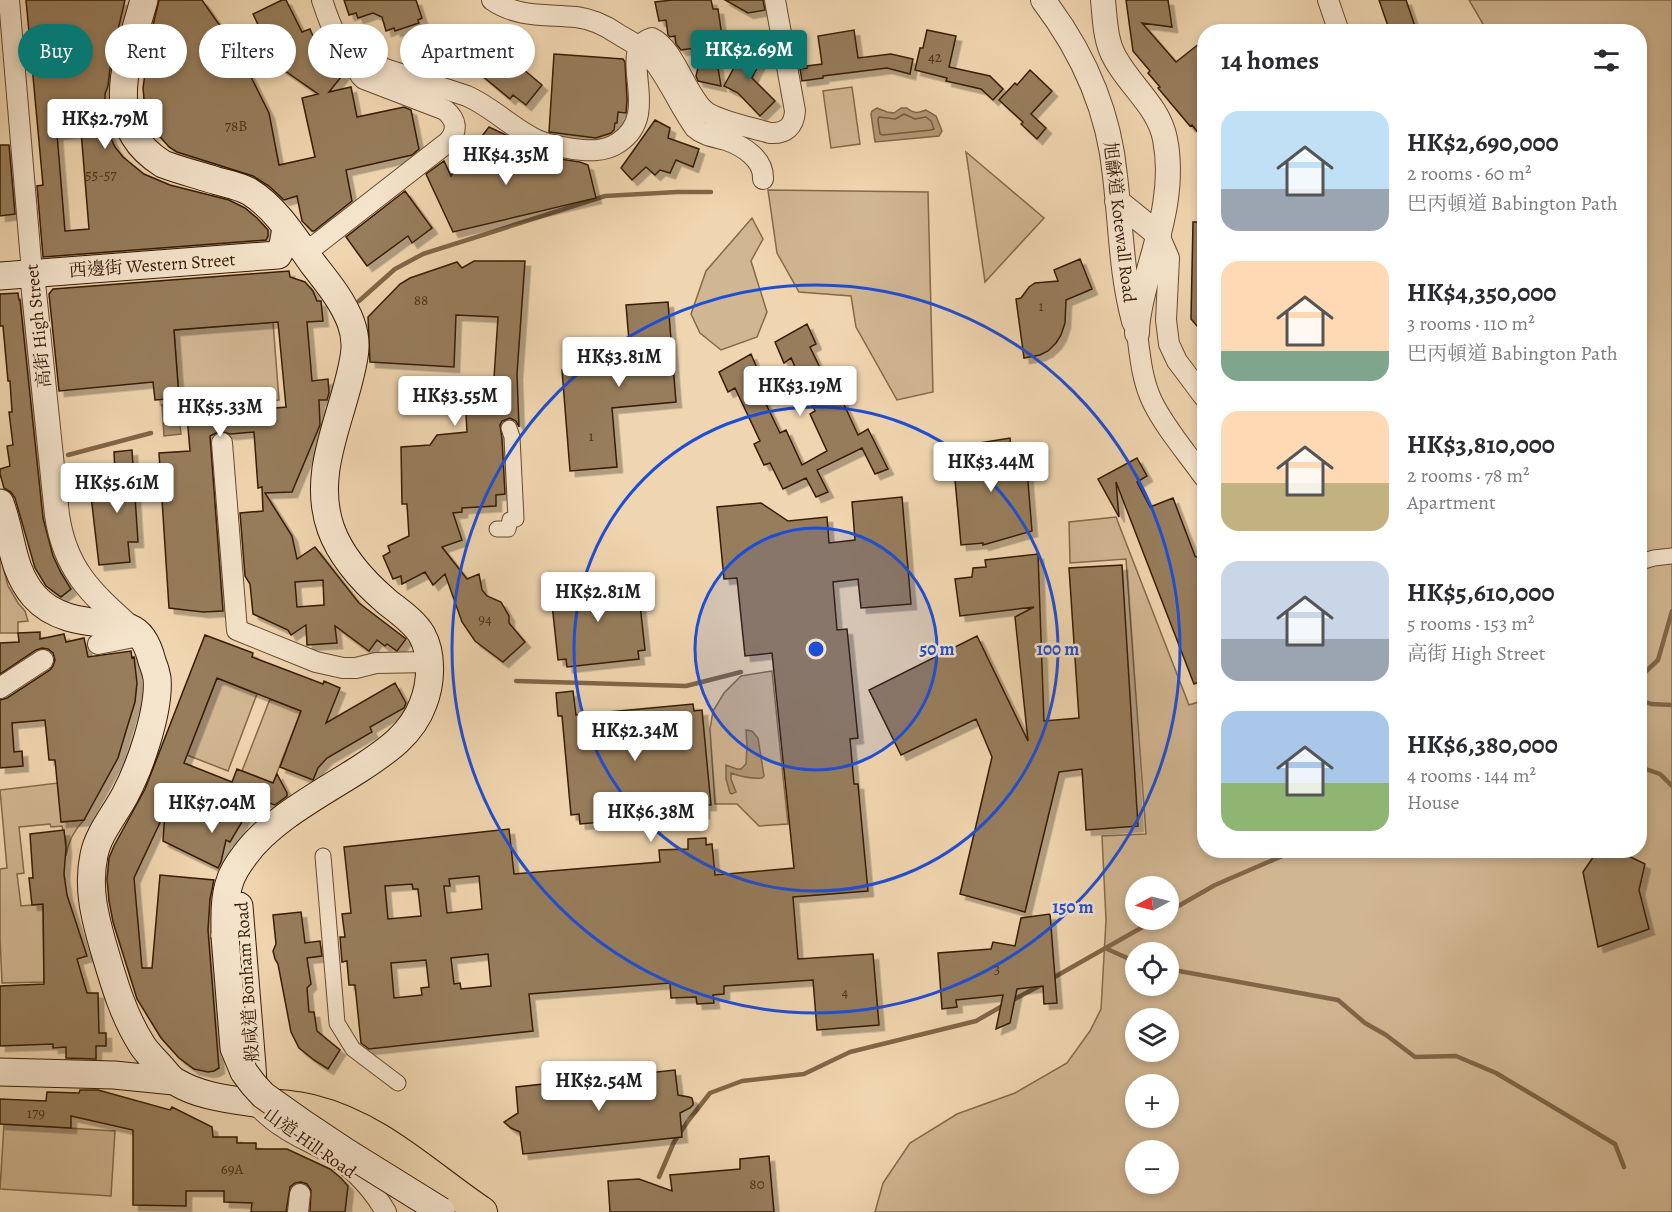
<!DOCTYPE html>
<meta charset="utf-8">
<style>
body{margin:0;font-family:Alegreya,"Noto Serif TC",serif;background:#f7f7f7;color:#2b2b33;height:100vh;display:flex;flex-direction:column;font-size:22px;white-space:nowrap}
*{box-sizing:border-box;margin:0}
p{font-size:20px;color:#7c7c81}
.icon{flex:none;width:33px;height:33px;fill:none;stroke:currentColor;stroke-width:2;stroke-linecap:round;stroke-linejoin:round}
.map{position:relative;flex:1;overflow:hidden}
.details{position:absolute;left:1197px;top:24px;width:450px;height:834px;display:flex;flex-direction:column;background:#fff;border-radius:24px;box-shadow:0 3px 9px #0003}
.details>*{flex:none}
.guide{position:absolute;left:18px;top:24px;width:570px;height:54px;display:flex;gap:12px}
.needle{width:39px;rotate:263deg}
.fabs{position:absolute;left:1125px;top:876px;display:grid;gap:12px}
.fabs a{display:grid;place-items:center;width:54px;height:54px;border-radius:50%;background:#fff;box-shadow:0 3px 9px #0003;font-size:30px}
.price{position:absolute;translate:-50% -51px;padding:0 14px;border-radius:6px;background:#fff;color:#222;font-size:20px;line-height:39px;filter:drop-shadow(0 2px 3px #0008)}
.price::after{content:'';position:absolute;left:50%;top:36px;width:18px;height:14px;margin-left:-9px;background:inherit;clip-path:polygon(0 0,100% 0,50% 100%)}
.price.current{background:#0f766e;color:#fff}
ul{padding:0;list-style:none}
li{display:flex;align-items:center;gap:18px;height:150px;padding:0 24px}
li span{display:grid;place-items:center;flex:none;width:168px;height:120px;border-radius:18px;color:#555}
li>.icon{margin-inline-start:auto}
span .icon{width:72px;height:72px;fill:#fffc;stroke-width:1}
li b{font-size:26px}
h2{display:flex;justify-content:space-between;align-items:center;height:72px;padding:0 24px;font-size:26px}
.chip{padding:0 21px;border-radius:27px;background:#fff;box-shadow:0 3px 9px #0003;font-size:21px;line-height:54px}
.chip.current{background:#0f766e;color:#fff}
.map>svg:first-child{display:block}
.green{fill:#d1b692;stroke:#84694a;stroke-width:1.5;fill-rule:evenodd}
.water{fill:#b19775;stroke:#806647;stroke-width:1.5}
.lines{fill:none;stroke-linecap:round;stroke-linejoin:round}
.shore{stroke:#745a3c;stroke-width:1.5}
.stream{stroke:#806647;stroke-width:4.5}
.building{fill:#977d5c;stroke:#371c02;stroke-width:1.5;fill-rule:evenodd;filter:url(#shadow)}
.pedestrian-casing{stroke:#654a2e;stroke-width:17}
.minor-casing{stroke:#654a2e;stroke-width:22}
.tertiary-casing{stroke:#654a2e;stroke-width:26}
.secondary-casing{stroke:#371c02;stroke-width:29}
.primary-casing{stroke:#371c02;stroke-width:32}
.pedestrian{stroke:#f5e4cc;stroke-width:15}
.minor{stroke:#f5e4cc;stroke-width:20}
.tertiary{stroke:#f5e4cc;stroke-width:24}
.secondary{stroke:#f5e4cc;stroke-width:27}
.primary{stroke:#f0d6b0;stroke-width:30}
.secondary-bridge-casing{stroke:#371c02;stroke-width:29;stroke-linecap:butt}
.secondary-bridge{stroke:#f5e4cc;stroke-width:27}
.ring{fill:none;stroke:#1d4ed8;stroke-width:3}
.labels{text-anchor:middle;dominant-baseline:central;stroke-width:5;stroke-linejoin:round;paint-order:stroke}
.number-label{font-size:15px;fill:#4f3418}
.street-label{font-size:18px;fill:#371c02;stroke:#f5e4cc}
.centre{fill:#1d4ed8;stroke:#f5e4cc;stroke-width:3}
.ring-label{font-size:18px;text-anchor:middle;font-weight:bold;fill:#1d4ed8;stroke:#f5e4cc;stroke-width:5;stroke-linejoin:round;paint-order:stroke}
</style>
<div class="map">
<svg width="1672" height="1212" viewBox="0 0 1672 1212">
<defs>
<filter id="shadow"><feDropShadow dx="5.5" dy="5.5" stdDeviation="0" flood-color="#0004"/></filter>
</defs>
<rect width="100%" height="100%" fill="#f0d6b0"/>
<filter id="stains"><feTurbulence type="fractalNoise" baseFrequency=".00333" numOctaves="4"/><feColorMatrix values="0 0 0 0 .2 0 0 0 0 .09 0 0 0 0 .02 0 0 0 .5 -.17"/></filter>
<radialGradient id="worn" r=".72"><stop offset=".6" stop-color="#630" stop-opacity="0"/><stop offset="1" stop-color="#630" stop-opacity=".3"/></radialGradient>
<path class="green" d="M1469,0H1672V1212H875L883,1183L910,1143L957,1114L1015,1093L1067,1063L1090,1031L1101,1009L1106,920L1102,836L1146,834L1126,559L1070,563L1069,522L1116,517L1189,705L1204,700V850H1640V32L1487,31ZM1136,886H1168V920H1136ZM1136,952H1168V986H1136ZM1136,1018H1168V1052H1136ZM1136,1084H1168V1118H1136ZM1136,1150H1168V1184H1136Z
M852,87L860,144L831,148L823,91Z
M966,152L1044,218L985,282Z
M768,190L928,192L933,392L897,400L856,327L851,296L799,292L777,253Z
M752,218L763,239L751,261L767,312L757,337L721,350L700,333L691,314L706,271Z
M273,322L279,400L180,408L174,330Z
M0,555L8,586L18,603L25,611L28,621L18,622V633H0Z
M772,671L788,824L759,826L737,804H715L710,729L713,711L724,693L741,676Z
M217,678L257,694L228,771L187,755Z
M270,699L301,711L273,783L242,771Z
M58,783L62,822L84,820C74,830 68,842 66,856V841L62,826L51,827L50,824L19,827L24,873L17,874L21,906L43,904L44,982L2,983L0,937V869L7,868L0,790Z
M4,1124L115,1131L111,1196L0,1189Z"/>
<path class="water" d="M877,108L887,112L894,113L901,108H907C914,114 918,113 926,110L936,116L942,131L939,136L875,142L871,114L872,111Z
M178,404L181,434L164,436L162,405Z
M746,730L752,731L758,738L764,776L762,778C751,779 742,777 731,773V779L736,792L732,794L730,793L726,779V765L737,769H741L746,764L747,745Z"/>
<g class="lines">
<path class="shore" d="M904,114L915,119L926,117L931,121L934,129L931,130L883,135L880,134L878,120L879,117L895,119Z"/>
<path class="stream" d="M359,301L395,269L423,254L605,196L677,192H711
M68,455L151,433
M1640,677L1658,660L1672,611
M516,681L686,686L741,672
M1640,700L1651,704L1672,705
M1640,767L1660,774L1672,786
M1168,912L1215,885L1296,850
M1105,948L1136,962
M1168,969L1338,1000L1365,1023L1386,1035L1415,1057L1456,1056L1496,1073L1615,1144L1624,1167
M1051,979L1155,920
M1011,1001L1041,985
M659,1177L674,1142L688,1121L710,1093L742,1081L804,1074L850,1052L976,1021L1004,1005"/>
</g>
<path class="building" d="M26,0H125L111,60L108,86L105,94V118L109,134L115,147L123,157L144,174L170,185L229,200L245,208L257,218L268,230V236L266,240L43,257L37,186L43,185ZM81,131L89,229L65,231L57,134Z
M159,0H202L218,23L228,33L237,49L269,113L279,165L315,157L302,98L318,94L265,57L272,54L253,14L282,0H286L302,32L310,29L318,48L345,72L329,92L351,87L357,117L404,107L411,110L419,149L412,155L346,170L352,201L314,231H312L302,221L297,196L284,200L269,186L253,176L177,152L169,147L155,131L145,110L143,88L150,38Z
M344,0H416L422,18L418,20L419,23L395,31L394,28L386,31L382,17L373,13L358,18L356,13L349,15Z
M672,0H711L713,9H718L722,36L713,38L721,86L698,81L696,76L703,47L681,50L676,44L675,36L670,37L668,35L666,20L659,21L655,2Z
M725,0H763L765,10L748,13Z
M1126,0H1168L1172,27L1142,23L1176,62L1204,40V140L1192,125L1190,126L1158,88L1160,87L1148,73L1150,71L1133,51Z
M1379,0H1406L1417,32H1390Z
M476,30L500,50L510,37L527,51L517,64L542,85L526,105L513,95L510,99L469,65L472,61L459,50Z
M854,30L858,58L891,54L913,59L910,74L887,68L823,76V78L802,81L800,69L807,68V66L822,64L818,36Z
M927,30L956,36L949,67L990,76L1003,89L993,100L981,89L946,81L947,78L915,70L920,48H923Z
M747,44L764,54L752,78L775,101L760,116L738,93L724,86Z
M554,54L623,59L625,62L627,100L626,113L618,112L617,123H615L614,130L611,133L596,138L549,132Z
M1030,70L1052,91L1031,114L1046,128L1037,139L1021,124L1023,122L999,100L1015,83L1017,85Z
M655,120L670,128L668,138L699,149L693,167L676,160L670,173L660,170L655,175L646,167L632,180L621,168Z
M489,127L506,135L498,146L503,150L488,171L553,158L580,162L588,165L596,198L453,232L426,174L444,161L451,176Z
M0,145H9L15,214L0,216Z
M405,191L432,228L412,243L408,236L367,266L346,237Z
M1193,222H1204V334L1191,319Z
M1080,259L1092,289L1066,300L1065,323L1061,335L1056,343L1048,351L1040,355L1024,358L1016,299L1021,298L1029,287L1035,283L1058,281L1054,270Z
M474,261H525L517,374L519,427L516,421L510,418L502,421L500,425L502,439L505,494L496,495V506L462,508V512L453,513L462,540L442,547L467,579L479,574L482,590L487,596L501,602L509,616V623L525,642L503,662L475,641L462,622L445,574L433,585L425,572L402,584L401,576L393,579L383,556L390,552L388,546L409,536L407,504H402L401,447L430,445L437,435L467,432L464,378H494L498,317L456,315L454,367L370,362L368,317L400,284L410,278L457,262L462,268Z
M289,271L290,277L305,282L313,291L317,301H321L323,321L307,322L312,381L328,379L329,393L327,400H319L320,425L292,492L265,493L292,536L297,559L315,547L359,603L406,639L397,651L387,644L385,646L377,640L369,651L335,626L337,643L307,645L306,625L291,635L288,630L253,614L250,584L245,576L240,513L263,511L262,487L258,488L254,432L230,434L220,431L210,436L223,611L203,612L169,608L159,453L190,451L187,416L286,407L278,322L174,330L179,398L155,400L153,382L59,391L49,294L53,289ZM323,580L324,605L297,607L295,582Z
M18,293L19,300H20L43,518L53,556L61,573L71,589L61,597L46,586L35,568L15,498L11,492L4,488L0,474V469L10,466L7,446L13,445L9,412H12L10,381H8L3,326H0V294Z
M668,302L676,402L612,408L617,467L570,471L562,370L631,365L626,305Z
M807,324L816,344L810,347L837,403L842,400L858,435L868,429L888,469L875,474L862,448L817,470L828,492L816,497L806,478L783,489L770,463L764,465L754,444L760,441L735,388L728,392L719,372L751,354L759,373L753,377L780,433L786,430L802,465L827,451L810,414L815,411L791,358L784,363L775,342Z
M1010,438L1012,460L1026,458L1032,531L983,545V543L961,545L953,458L963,456L960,446Z
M132,450L138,542H128L130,562L99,565L91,496L116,494L114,452Z
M1137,458L1147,476L1137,482L1150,507L1173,498L1195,556L1204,562V680L1194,684L1116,482L1119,517L1098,479Z
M902,497L911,604L861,608L858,579L833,582L837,630L847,629L858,738L850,739L854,784H858L868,891L793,897L798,959L873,954L879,1025L817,1030L813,980L724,986V994L713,995L714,1003L697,1004L696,997L671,998L670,983L529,994L533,1031L369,1049L361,1043L355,985H349L347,961L342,962L340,937H345L342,914L351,913L344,847L509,829L514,874L660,862L659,850L688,849V839L706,838V845L712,844L715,875L794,868L772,653L745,656L737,578L724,579L717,507L761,503L788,521L827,517L829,543L855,540L852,502ZM479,876L482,909L447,913L444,886H450L449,879ZM412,884L413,889H418L421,916L388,919L385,886ZM488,954L491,986L461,989L460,983L454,984L451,958ZM426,960L429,987L421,988L422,995L394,998L391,963Z
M1038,554L1044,721L1079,718L1069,568L1122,565L1138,826L1086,830L1082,769L1059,772L1025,912L960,894L992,757L976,719L901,755L869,690L977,636L1028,741L1015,617L1034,607L960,616L955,579L972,577L973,568L986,567L985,560Z
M628,579L629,587L638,586L645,650L638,651L639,659L567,667L566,659L558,660L551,595L560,594V586Z
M40,632V639L64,634L66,642L84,638L88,657L131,651L132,658L134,657L137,683L135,702L126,731L118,758L84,820L61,822L55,760H49L45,720L12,723L14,752L22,751L23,766L0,768V700L7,698L50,670L53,666L55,660L53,653L48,649L42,648L36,650L0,674V643L19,642L18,633Z
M205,635L253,653L252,657L323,684L324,681L340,688L326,723L395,683L406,703L404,708L370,727L372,732L327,758L318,768L313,780L280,767L301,711L217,678L184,763L232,782L237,769L273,783L277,774L287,793V796L275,805L252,797L242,822L230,842L226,840L221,862L218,868L163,841L165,812L134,878L142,968H152L160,875L214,880L210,899L208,930L219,1068L214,1071L208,1072L194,1069L179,1058L161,1038L137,999L113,922L109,901L107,879L109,858L114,846L145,789Z
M573,691L576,715L693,704L694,711L702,710L711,805H704V813L580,824L579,814L571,815L562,716H558L556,693Z
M64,830L66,848L64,874L67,895L87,956L77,959L87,993H98L99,1033H106V1046H96V1059L66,1058V1047L53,1048V1044L0,1046V986L44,984L43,904L32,905L29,878H33L30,834Z
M1598,850H1616L1645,864L1639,890L1649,929L1598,947L1583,872Z
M301,912L305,943L320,941L322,956L307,958L311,984L307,988L309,1012H314L317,1031L340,1050L328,1069L314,1060L299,1048L291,1032L278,964L275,959L273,951L276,944L273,915Z
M1050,914L1057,1003L1044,1004L1043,986L1017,989L1010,1023L996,1029L1003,995L956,1000L957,1007L942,1009L938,953L991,949L993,942L1015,946L1021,918Z
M675,1070L678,1095L689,1097L692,1098L693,1102V1105L690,1108L680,1113L682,1137L523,1154L520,1132L511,1128L504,1122L518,1113L516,1087Z
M80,1090H98L170,1110L172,1107L212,1127L213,1137H237V1143H256V1149H287L330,1169L341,1178L348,1186L345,1212H310L311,1190L307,1184L301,1182L295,1183L290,1187L286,1212H251L252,1203L224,1202V1191H186V1206L133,1205V1130L71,1116V1128L0,1124V1099L46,1101L47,1092L79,1093Z
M769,1156L774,1212H610L608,1181L639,1179L672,1191L670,1175L740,1169V1159Z"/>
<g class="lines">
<g class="pedestrian-casing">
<path id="pedestrian" d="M497,529H508L510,520L516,519L512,437L509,428
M1640,562L1654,558L1672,556
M323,856L337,1023L353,1049L398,1083"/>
</g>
<g class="minor-casing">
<path id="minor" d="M9,0L32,273
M322,0C330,24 337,47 361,61L467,96C492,107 512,128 537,140C548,145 561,147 573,149C589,151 604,152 618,143C665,113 613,50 652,38C674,48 686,94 704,110C716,121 754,128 770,133C786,134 794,126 795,111L775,0
M492,0C518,18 545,14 576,17C592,19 605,25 618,34C629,41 643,47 651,58C668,78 679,106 695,128C704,136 715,137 726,140C743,146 764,159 763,179
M1328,0L1339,32
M1159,235L1169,258L1166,320L1169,344L1177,361L1204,397
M303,250L317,244L448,142C458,131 457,120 445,110L364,79L361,76L358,71L361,61
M1137,333C1140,356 1142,380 1152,401C1165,428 1187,453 1204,477
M222,443L237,630L316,662L343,668H356L376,663L429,662
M98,644L139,636
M0,688L43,660
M254,1103C263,1111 272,1121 283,1127C297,1137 313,1143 328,1152C352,1167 372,1188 386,1212
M298,1212L300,1194"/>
</g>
<g class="tertiary-casing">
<path id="tertiary" d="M1043,0C1082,51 1109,111 1115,176C1121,225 1121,273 1134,321
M1103,0C1105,19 1105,41 1115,58C1130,86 1159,107 1165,139C1174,184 1161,228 1149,270C1144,291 1137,312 1137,333
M1117,201L1159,235
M32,273L57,515C65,569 90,592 129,627"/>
</g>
<g class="secondary-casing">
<path id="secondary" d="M144,0C128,59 99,124 163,164C181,171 199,175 217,181C228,184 240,186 250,192C276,208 295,239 313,264C327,282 343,301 351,323C355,334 356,346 354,357C345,414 310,471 331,529C341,557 364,582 386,601C398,611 414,621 422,635C433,655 431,684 423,704C412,734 387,751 361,768C324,792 271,819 245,855C239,863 233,871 230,881C224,898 225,917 225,936
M0,276L278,255L283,245L286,228
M0,503C12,534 11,570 34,596C53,618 81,621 108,624C115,625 124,625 130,628C143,633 149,649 152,661C154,666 156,672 157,678C160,710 140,767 125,795C115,814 98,834 94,855C87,888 95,918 104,949C114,983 123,1015 142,1045C147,1053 154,1059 160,1066C165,1071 170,1079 176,1082C199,1096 228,1099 254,1103L252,1066L239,906
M0,1072L114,1075L174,1081"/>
</g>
<g class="primary-casing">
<path id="primary" d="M266,1104C282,1105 297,1106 312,1110C378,1126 427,1175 482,1212"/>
</g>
<use href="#pedestrian" class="pedestrian"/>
<use href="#minor" class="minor"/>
<use href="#tertiary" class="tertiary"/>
<use href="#secondary" class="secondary"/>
<use href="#primary" class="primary"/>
<g class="secondary-bridge-casing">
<path id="secondary-bridge" d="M225,936L234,1048L244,1072L253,1084L263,1095L304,1124L346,1152L441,1211"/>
</g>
<use href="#secondary-bridge" class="secondary-bridge"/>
</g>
<circle cx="816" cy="649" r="121" fill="#1d4ed8" fill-opacity=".12"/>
<g class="ring">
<circle cx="816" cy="649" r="121"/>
<circle cx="816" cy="649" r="242"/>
<circle cx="816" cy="649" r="364"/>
</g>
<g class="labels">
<g class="number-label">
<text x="935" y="57">42</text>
<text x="236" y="126">78B</text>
<text x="101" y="175">55-57</text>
<text x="421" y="300">88</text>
<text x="1041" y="306">1</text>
<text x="591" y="436">1</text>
<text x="485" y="619">94</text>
<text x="997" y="969">3</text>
<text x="845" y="992">4</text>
<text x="36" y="1113">179</text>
<text x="232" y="1169">69A</text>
<text x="757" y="1184">80</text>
</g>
<g class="street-label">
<text transform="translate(1120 222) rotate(83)">旭龢道 Kotewall Road</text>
<text transform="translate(152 265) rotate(-4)">西邊街 Western Street</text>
<text transform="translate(38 326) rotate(-96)">高街 High Street</text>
<text transform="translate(247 982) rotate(-94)">般咸道 Bonham Road</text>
<text transform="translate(310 1143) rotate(35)">山道 Hill Road</text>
</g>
</g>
<circle cx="816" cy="649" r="9" class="centre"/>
<g class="ring-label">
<text x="937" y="655">50 m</text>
<text x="1058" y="655">100 m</text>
<text x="1073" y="913">150 m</text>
</g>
<rect width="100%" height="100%" filter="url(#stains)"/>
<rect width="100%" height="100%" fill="url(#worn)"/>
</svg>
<div class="fabs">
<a><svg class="needle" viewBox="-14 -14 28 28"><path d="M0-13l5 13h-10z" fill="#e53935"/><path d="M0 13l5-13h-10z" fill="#7c7c81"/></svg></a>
<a><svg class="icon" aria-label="locate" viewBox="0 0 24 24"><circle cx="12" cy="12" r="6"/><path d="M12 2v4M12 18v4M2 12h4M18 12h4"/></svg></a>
<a><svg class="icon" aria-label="layers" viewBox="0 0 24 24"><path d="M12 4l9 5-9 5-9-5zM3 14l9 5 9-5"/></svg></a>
<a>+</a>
<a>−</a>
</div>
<b class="price current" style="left:749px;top:81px">HK$2.69M</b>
<b class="price" style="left:105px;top:150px">HK$2.79M</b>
<b class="price" style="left:506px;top:186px">HK$4.35M</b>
<b class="price" style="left:619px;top:388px">HK$3.81M</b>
<b class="price" style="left:800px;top:417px">HK$3.19M</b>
<b class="price" style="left:455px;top:427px">HK$3.55M</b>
<b class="price" style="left:220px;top:438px">HK$5.33M</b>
<b class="price" style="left:991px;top:493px">HK$3.44M</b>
<b class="price" style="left:117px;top:514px">HK$5.61M</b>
<b class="price" style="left:598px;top:623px">HK$2.81M</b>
<b class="price" style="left:635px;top:762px">HK$2.34M</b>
<b class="price" style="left:212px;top:834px">HK$7.04M</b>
<b class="price" style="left:651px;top:843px">HK$6.38M</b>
<b class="price" style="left:599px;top:1112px">HK$2.54M</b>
<div class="guide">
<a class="chip current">Buy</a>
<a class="chip">Rent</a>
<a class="chip">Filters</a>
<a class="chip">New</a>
<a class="chip">Apartment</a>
</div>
<section class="details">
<h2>14 homes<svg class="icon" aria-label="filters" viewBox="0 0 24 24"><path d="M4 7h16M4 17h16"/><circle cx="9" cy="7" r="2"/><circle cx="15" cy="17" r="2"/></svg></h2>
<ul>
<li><span style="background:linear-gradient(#bfe0f5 65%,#9aa5b1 0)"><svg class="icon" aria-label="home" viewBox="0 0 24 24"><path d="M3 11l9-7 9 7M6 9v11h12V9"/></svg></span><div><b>HK$2,690,000</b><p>2 rooms · 60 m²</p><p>巴丙頓道 Babington Path</p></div></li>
<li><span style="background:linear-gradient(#ffd9b3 75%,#7fa58c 0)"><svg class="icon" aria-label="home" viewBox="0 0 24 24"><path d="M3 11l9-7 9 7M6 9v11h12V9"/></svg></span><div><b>HK$4,350,000</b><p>3 rooms · 110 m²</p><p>巴丙頓道 Babington Path</p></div></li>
<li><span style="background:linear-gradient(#ffd9b3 60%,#c2b280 0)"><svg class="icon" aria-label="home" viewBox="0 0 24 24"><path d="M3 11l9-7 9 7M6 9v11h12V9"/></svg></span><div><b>HK$3,810,000</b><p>2 rooms · 78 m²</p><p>Apartment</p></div></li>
<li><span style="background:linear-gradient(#c9d6e8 65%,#9aa5b1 0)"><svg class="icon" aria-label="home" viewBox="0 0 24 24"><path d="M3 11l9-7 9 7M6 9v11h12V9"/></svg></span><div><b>HK$5,610,000</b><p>5 rooms · 153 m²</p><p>高街 High Street</p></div></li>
<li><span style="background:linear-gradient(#a9c7e8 60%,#8fb573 0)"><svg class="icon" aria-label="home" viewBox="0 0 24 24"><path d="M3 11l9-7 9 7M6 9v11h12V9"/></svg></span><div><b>HK$6,380,000</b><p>4 rooms · 144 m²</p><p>House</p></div></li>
</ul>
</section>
</div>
